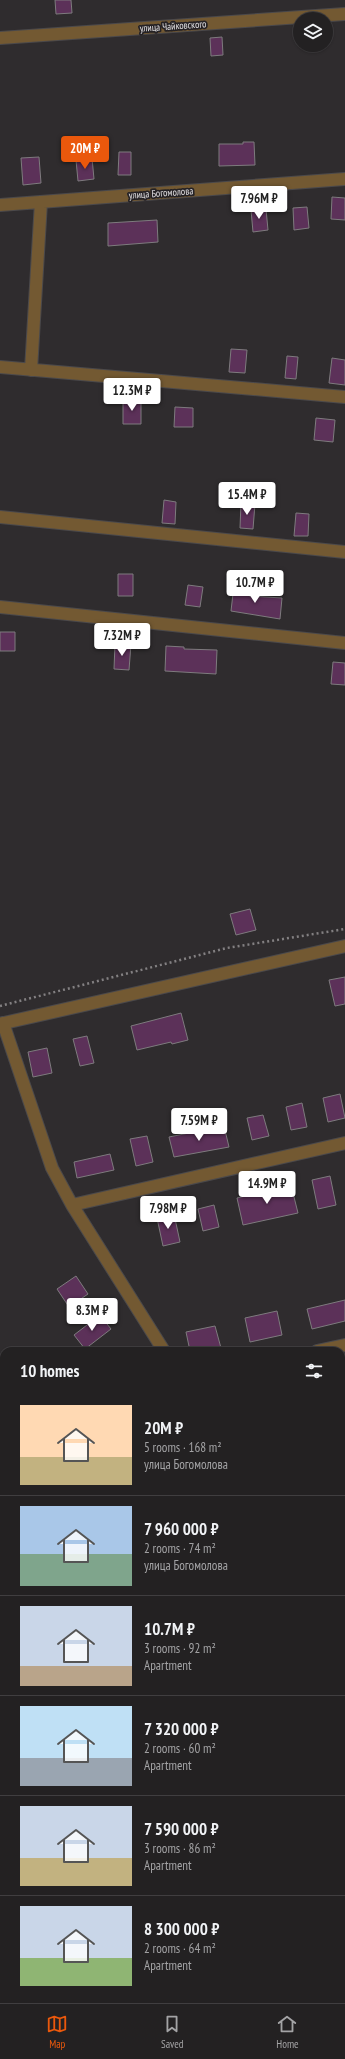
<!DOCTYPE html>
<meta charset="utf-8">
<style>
body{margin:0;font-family:"PT Sans Narrow",sans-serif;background:#2f2e2f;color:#f1f3f6;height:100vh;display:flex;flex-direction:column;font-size:15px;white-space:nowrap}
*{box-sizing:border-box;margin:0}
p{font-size:13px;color:#a3a3a5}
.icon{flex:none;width:22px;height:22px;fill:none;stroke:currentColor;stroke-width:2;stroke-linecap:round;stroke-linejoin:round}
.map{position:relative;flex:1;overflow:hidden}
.side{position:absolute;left:0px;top:1347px;width:345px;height:656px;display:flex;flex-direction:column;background:#232122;border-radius:12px 12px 0 0;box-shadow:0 1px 3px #0004,0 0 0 1px #403e40}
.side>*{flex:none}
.tools{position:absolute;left:293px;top:12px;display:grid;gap:8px}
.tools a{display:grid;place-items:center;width:40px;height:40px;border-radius:50%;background:#232122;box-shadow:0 1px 3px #0004,0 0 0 1px #403e40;font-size:20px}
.price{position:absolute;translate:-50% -34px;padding:0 9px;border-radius:4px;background:#fff;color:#222;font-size:13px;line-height:26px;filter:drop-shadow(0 1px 2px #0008)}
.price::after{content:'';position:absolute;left:50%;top:24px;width:12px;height:9px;margin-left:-6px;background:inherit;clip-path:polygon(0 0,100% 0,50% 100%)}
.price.active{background:#ea580c;color:#fff}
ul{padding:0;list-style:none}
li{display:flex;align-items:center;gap:12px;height:100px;padding:0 20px}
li+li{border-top:1px solid #403e40}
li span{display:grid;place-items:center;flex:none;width:112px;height:80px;border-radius:0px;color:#555}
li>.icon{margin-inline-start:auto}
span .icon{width:48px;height:48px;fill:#fffc;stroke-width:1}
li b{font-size:17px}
h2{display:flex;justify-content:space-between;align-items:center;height:48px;padding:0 20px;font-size:17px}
.dock{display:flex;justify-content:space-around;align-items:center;height:56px;border-top:1px solid #403e40;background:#232122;font-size:11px;color:#a3a3a5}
.dock a{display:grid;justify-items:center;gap:2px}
.dock .active{color:#ea580c}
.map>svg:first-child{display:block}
.building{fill:#5c3159;stroke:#7e7b7e}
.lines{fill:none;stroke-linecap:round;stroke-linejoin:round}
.lane-casing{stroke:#4b494b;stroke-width:8}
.street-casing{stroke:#4b494b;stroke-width:14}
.secondary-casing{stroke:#4b494b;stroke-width:14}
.path{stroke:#838082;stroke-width:2.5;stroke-dasharray:2 3;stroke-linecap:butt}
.lane{stroke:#735932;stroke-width:6}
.street{stroke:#735932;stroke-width:12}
.secondary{stroke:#9a712d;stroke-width:12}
.labels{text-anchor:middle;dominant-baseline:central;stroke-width:3.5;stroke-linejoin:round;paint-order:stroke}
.street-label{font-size:10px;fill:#e1dfe1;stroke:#252225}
</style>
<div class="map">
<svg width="345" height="2003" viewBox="0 0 345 2003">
<rect width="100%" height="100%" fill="#2f2c2e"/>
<path class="building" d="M55,0H71L72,13L56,14Z
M222,37L223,55L211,56L210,38Z
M243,142H254L255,165L219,166V144H243Z
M119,152H131V175H118Z
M39,157L41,183L23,185L21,158Z
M92,158L94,179L78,181L76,160Z
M332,197L345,198V220L331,219Z
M307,207L309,228L294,230L293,208Z
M266,209L268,230L253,232L251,210Z
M157,220L158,242L108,246V223Z
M231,349L247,350L245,373L229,372Z
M287,356L298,357L296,379L285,378Z
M332,358L345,360V385L329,383Z
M123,400H141V424H123Z
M175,407L193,408V427H174Z
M316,418L335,420L333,442L314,440Z
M164,500L176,502L175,524L162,523Z
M241,503L255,504L253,529L240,528Z
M296,513L309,514L308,536H294Z
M118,574H133V596H118Z
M188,585L203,587L200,607L185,605Z
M234,585L251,587L249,596L282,598L280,619L231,611Z
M0,632H15V651H0Z
M115,644H131L129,670L114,669Z
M166,646L184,647V649L217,650L216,674L165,671Z
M333,662L345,663V685L331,684Z
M250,909L256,930L236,935L230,914Z
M345,977V1004L335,1006L329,980Z
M181,1013L188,1040L172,1044L171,1042L137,1050L131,1026Z
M87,1036L94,1063L80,1066L73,1039Z
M47,1048L52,1073L33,1077L28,1052Z
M340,1094L345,1118L328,1122L323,1098Z
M302,1103L307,1127L291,1130L286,1107Z
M263,1115L269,1136L252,1140L247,1118Z
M224,1126L229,1147L174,1157L169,1137Z
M147,1136L153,1162L136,1166L130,1139Z
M110,1154L114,1170L77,1178L74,1162Z
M330,1176L336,1205L318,1209L312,1180Z
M291,1185L298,1213L243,1225L237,1198Z
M214,1205L219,1227L203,1231L198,1209Z
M174,1214L180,1242L163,1246L157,1218Z
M76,1276L88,1294L69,1307L57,1289Z
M345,1300V1321L312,1329L307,1309Z
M277,1311L282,1335L250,1342L245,1318Z
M100,1315L111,1329L85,1349L74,1335Z
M215,1326L221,1348L210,1351H190L186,1332Z"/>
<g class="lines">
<g class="lane-casing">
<path id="lane" d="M0,1673L4,1671"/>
</g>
<g class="street-casing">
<path id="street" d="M0,38L345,14
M0,205L345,179
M0,367L345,397
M31,370L41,202
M0,517L345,552
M0,607L345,643
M3,1023L52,1168L72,1205L164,1351
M0,1024L345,946
M72,1205L345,1143
M317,1351L345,1345
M341,1537L345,1536
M341,1609L345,1615
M228,1999L230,2003
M39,2003L50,1999"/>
</g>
<g class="secondary-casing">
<path id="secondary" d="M0,1581L4,1588
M341,1895L345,1893"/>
</g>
<path class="path" d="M0,1006L227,948L345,929"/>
<use href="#lane" class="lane"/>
<use href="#street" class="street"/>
<use href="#secondary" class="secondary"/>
</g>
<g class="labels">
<g class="street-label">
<text transform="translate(173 26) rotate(-4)">улица Чайковского</text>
<text transform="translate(161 193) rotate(-4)">улица Богомолова</text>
</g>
</g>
</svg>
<div class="tools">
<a><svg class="icon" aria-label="layers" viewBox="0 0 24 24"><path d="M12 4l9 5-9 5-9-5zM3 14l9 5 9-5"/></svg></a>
</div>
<b class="price active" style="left:85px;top:170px">20M ₽</b>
<b class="price" style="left:259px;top:220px">7.96M ₽</b>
<b class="price" style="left:132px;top:412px">12.3M ₽</b>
<b class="price" style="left:247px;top:516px">15.4M ₽</b>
<b class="price" style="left:255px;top:604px">10.7M ₽</b>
<b class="price" style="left:122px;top:657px">7.32M ₽</b>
<b class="price" style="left:199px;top:1142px">7.59M ₽</b>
<b class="price" style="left:267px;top:1205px">14.9M ₽</b>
<b class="price" style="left:168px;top:1230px">7.98M ₽</b>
<b class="price" style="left:92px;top:1332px">8.3M ₽</b>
<section class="side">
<h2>10 homes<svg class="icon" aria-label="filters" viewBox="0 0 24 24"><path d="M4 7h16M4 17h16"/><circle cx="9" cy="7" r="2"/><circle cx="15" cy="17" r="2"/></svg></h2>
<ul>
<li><span style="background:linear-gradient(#ffd9b3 65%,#c2b280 0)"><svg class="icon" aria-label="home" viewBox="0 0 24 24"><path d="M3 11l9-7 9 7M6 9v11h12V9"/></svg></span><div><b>20M ₽</b><p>5 rooms · 168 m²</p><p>улица Богомолова</p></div></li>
<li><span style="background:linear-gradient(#a9c7e8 60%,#7fa58c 0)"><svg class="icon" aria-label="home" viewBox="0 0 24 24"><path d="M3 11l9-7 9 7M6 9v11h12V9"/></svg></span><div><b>7 960 000 ₽</b><p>2 rooms · 74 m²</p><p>улица Богомолова</p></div></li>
<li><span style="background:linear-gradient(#c9d6e8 75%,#b9a48a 0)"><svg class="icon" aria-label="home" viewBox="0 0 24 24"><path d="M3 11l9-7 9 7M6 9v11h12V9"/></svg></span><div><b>10.7M ₽</b><p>3 rooms · 92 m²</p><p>Apartment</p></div></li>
<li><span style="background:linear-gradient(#bfe0f5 65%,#9aa5b1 0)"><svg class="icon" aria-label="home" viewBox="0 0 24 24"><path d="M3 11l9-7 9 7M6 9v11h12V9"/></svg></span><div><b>7 320 000 ₽</b><p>2 rooms · 60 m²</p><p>Apartment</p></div></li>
<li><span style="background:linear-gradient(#c9d6e8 65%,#c2b280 0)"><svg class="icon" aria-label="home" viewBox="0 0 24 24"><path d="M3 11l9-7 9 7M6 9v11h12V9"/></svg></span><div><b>7 590 000 ₽</b><p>3 rooms · 86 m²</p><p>Apartment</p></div></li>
<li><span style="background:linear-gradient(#c9d6e8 65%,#8fb573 0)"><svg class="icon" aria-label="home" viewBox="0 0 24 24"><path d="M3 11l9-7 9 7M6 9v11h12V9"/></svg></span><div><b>8 300 000 ₽</b><p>2 rooms · 64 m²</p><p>Apartment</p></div></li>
</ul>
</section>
</div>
<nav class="dock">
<a class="active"><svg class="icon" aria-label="map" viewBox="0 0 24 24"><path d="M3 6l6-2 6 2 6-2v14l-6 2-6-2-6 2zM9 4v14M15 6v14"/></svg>Map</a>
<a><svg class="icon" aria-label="saved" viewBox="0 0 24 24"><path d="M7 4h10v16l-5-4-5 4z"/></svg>Saved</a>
<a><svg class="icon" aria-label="home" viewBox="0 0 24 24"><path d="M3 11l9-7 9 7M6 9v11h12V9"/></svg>Home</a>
</nav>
